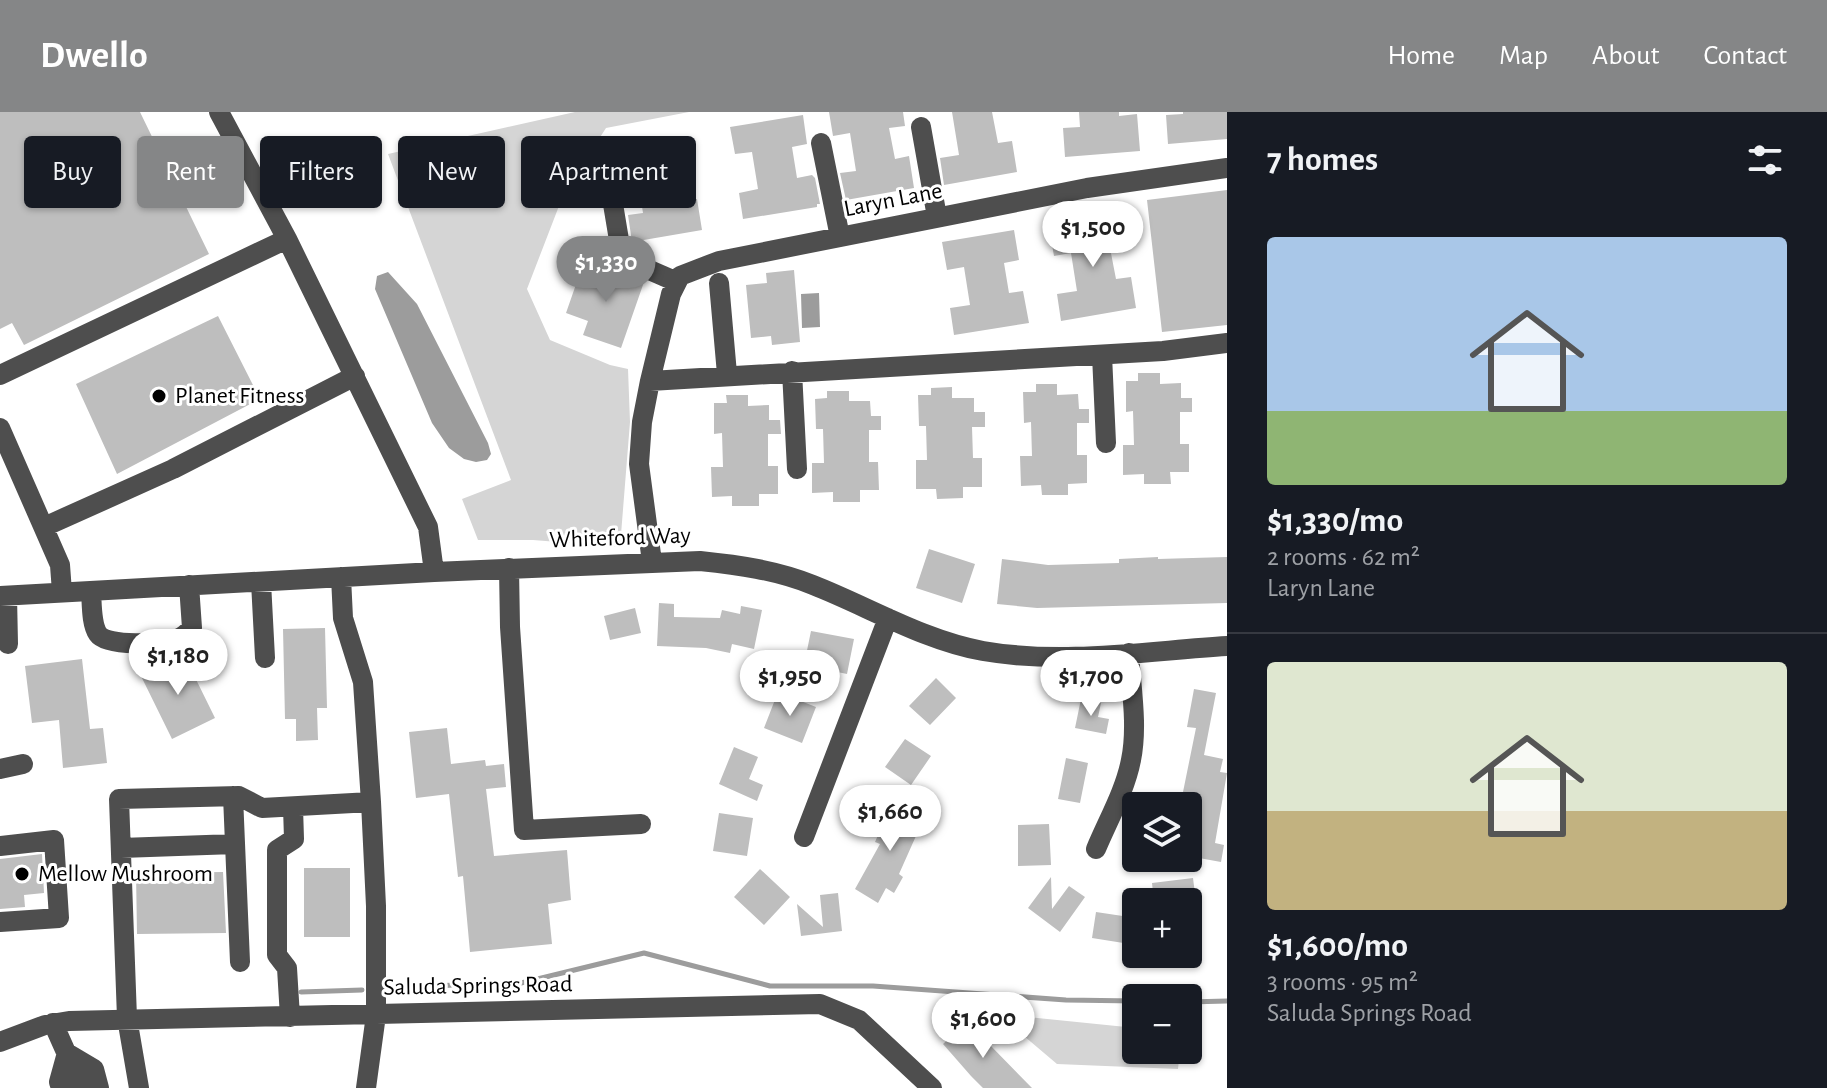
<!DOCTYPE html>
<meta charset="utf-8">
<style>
body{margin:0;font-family:"Alegreya Sans",sans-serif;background:#242831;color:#f1f3f6;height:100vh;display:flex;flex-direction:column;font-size:30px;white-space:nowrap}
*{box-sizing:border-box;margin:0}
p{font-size:26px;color:#9ea1a6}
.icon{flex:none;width:44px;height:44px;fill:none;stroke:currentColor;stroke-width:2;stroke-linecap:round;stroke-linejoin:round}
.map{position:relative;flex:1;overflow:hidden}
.drawer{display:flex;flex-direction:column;background:#171b24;width:600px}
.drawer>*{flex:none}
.hud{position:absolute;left:24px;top:24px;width:760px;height:72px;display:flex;gap:16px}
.controls{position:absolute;left:1122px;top:680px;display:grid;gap:16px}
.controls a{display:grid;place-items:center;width:80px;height:80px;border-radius:8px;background:#171b24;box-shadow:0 2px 6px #0004;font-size:40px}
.price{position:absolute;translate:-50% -68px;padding:0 18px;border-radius:28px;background:#fff;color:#222;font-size:26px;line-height:52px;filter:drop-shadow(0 2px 4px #0008)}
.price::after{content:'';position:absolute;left:50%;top:48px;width:24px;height:18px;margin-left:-12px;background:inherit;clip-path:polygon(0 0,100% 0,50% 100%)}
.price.active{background:#858687;color:#fff}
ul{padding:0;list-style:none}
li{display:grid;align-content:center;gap:16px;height:424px;padding:0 40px}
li+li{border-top:2px solid #363941}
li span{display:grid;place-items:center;height:248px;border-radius:8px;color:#555}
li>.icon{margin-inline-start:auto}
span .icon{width:144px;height:144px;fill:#fffc;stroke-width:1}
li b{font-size:34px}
h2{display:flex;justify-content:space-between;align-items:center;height:96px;padding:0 40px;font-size:34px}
.tag{padding:0 28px;border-radius:8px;background:#171b24;box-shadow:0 2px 6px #0004;font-size:28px;line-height:72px}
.tag.active{background:#858687;color:#fff}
header{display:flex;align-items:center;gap:48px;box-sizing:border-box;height:112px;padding:0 40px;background:#858687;color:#fff}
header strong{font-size:38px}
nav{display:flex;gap:44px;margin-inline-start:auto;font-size:28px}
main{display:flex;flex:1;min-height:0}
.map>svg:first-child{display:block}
.green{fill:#d5d5d5}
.water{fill:#9c9c9c}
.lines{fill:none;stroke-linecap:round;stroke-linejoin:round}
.stream{stroke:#9c9c9c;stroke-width:5}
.building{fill:#bebebe}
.minor{stroke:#4e4e4e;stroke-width:20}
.poi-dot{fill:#000;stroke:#fff;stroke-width:3}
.labels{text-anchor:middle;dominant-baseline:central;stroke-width:6;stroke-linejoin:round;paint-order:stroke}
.street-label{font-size:24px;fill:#000;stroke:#fff}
.poi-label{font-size:24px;fill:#000;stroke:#fff;text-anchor:start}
</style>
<header>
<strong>Dwello</strong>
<nav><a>Home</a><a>Map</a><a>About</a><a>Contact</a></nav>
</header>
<main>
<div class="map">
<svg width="1227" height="976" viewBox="0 0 1227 976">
<rect width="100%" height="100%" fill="#fff"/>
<path class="green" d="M575,0H689L606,16L564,81L527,177L550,228L610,253L628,257L630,310L620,435L533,428H478L462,387L511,368L388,42Z
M998,902L1136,916V938H1180L1178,957L1057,952Z"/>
<path class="water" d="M388,160L417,192L488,331L491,342L487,348L476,350L464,347L449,336L432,311L375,177L377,164Z
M819,181L820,215L802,216L801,182Z"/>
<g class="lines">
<path class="stream" d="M390,877L485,871L517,872L644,841L770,874H873L1066,888L1136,889
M301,880L362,878
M1188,890L1227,889"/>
</g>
<path class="building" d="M0,0H140L209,142L24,233L12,211L0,217Z
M829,0H903L905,14L889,16L895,47L909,44L914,76L846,88L840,61L856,59L850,21L833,24Z
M952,0H992L998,31L1012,29L1017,60L944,73L940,46L959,43Z
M1079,0H1119V4L1137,2L1140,39L1065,45L1063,16L1080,15Z
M1183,0H1227V27L1168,32L1166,3L1183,2Z
M803,3L807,32L792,35L797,66L812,63L815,66L820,92H817V95L743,107L739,81L758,77L752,40L735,42L730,15Z
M687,26L692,56L677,59L682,89L697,87L702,118L632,130L628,103L643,101L637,63L620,66L616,38Z
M1227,78V213L1162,220L1147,88Z
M1121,104L1126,134L1110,136L1116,167L1131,165L1136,196L1061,209L1057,182L1077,179L1071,141L1054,144L1049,116Z
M1014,118L1019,148L1004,151L1009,181L1023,179L1029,211L954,223L950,196L970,193L964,155L947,158L942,130Z
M608,147L616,158L644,170L621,236L583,223L588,209L566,201L581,158L602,165Z
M794,158L800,230L772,233L771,224L751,226L746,173L767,171L766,161Z
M218,204L260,287L117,362L76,272Z
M1138,261H1160V272L1181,271V286H1192V300H1180V332H1189V360H1170L1171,372H1144V362L1123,363V333H1134L1133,299L1126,300V269H1138Z
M1036,272H1057V283L1078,282L1079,297H1089V311H1077V343H1087V371L1068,372V383H1042L1041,373L1021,374L1020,344H1032L1031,310L1024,311L1023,280H1036Z
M952,275V286H974V300H985V315H972L973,346H982V375H963V386L937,387L936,377H916V348H927L926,314H919L918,283H931V276Z
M827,279H849V289H870L871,304H881V318H869V350H878L879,378H860V390H833V380L812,381V351H824L823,317H816L815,287L827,286Z
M726,283H748V294L769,293V308H780L781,322H768V354H778V382H759V394H732V384L712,385L711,355H723L722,321L714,322V291H727Z
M929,437L975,452L962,491L916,476Z
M1158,445V447L1227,445V491L1037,496L997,492L1002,447L1048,453L1119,451V447Z
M659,491L674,492V505L720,506L722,498L740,502L741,494L762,498L754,537L732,532L730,541L706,536L657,534Z
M635,496L641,521L610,528L604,504Z
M325,516L327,596H317L318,628L296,629V607H285L283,517Z
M811,519L854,527L847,562L804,553Z
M184,543L215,606L172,627L141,564Z
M82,547L90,617L103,616L107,651L63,656L59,608L32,611L25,554Z
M936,566L956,586L930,613L909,594Z
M1194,577L1216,581L1204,643L1223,647L1220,660L1227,661L1215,731L1224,733L1221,750L1188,744V681L1183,680L1196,616L1187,615Z
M778,580L816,595L802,631L764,616Z
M1081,587L1101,591L1098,605L1109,607L1106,622L1075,616Z
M447,616L451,652L485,648L486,654L504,652L506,675L486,677L494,744L567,738L571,788L548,792L552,832L470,840L463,764L458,765L449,682L416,686L409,620Z
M905,627L931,644L911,673L885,655Z
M734,635L758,645L749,667L763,673L757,689L719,672Z
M1066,646L1088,651L1080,691L1058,687Z
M892,692L924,706L899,762L903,765L894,781L886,776L878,791L855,777L880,732L875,730Z
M719,701L753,706L747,744L713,739Z
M1049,712L1051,753L1018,754V713Z
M42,742L44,781L24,783L25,795L0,797V747Z
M304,756H350V825H304Z
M760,757L790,785L764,813L734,785Z
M223,760L226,821L137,822L136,761Z
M1051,765L1052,797L1069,774L1085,785L1060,820L1028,796Z
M1193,766L1196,790H1154L1152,771Z
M838,781L842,819L801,824L797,792L823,815L820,783Z
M1096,800L1136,806V833L1092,826Z
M968,909L988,931L1032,976H983L971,964L943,932Z"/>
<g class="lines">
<path class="minor" d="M219,0L287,127L428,415L434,460
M921,15L937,105
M821,31L840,125
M610,74L622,146L677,170
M719,171L727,262
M1102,243L1106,331
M792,259L797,357
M0,263L287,127
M650,269L1163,239L1227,231
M0,316L60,453L62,480
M44,415L173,357L355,264
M652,450L639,352L642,310L650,269L671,182L680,164L719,149L1087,76L1227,56
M509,456L510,515L524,718L641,712
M341,465L343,506L363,570L371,690L376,794V903L366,976
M261,470L265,546
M91,479C92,491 91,512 98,522C107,535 162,532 177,527C183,525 187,521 192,516L189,473
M0,484L434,460L700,449C738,453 776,458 813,473C869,495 923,528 983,539C1063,553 1147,539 1227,534
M7,484L8,532
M0,657L23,652
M233,684L240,850
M804,725L888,506
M0,734L54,728L59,806L0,810
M121,736L235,732
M1096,737C1108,708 1125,679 1131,648C1138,614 1131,575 1129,541
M290,905L287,856L277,843V738L294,727L293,695
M53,911L82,976
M0,930L45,913L69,909L820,892L859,908L932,976
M67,941L94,957L99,976
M61,976L59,970L67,941
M139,976L127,906L119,687L239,684L262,696L371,690"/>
</g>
<g class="poi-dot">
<circle cx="159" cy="284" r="8"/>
<circle cx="22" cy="762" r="8"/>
</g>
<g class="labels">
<g class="street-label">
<text transform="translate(893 88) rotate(-11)">Laryn Lane</text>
<text transform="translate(620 426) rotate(-2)">Whiteford Way</text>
<text transform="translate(478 874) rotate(-1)">Saluda Springs Road</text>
</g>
<g class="poi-label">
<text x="175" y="284">Planet Fitness</text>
<text x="38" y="762">Mellow Mushroom</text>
</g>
</g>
</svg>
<div class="controls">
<a><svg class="icon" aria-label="layers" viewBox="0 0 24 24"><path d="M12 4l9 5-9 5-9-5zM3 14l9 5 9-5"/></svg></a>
<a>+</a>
<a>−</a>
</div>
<b class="price" style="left:1093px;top:157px">$1,500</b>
<b class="price active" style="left:606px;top:192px">$1,330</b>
<b class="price" style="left:178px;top:585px">$1,180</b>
<b class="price" style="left:790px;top:606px">$1,950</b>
<b class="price" style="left:1091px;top:606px">$1,700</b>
<b class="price" style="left:890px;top:741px">$1,660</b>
<b class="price" style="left:983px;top:948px">$1,600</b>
<div class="hud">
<a class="tag">Buy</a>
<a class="tag active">Rent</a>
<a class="tag">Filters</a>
<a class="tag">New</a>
<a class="tag">Apartment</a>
</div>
</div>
<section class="drawer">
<h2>7 homes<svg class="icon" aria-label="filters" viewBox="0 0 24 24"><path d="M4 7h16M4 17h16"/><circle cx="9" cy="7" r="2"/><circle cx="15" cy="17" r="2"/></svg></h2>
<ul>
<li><span style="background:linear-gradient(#a9c7e8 70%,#8fb573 0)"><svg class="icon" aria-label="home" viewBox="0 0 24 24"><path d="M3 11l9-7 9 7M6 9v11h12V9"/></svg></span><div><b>$1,330/mo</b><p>2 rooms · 62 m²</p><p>Laryn Lane</p></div></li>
<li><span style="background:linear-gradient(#dfe7d0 60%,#c2b280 0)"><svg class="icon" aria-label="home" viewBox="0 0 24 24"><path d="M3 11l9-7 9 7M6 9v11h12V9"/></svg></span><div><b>$1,600/mo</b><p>3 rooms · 95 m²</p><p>Saluda Springs Road</p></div></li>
</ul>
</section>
</main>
